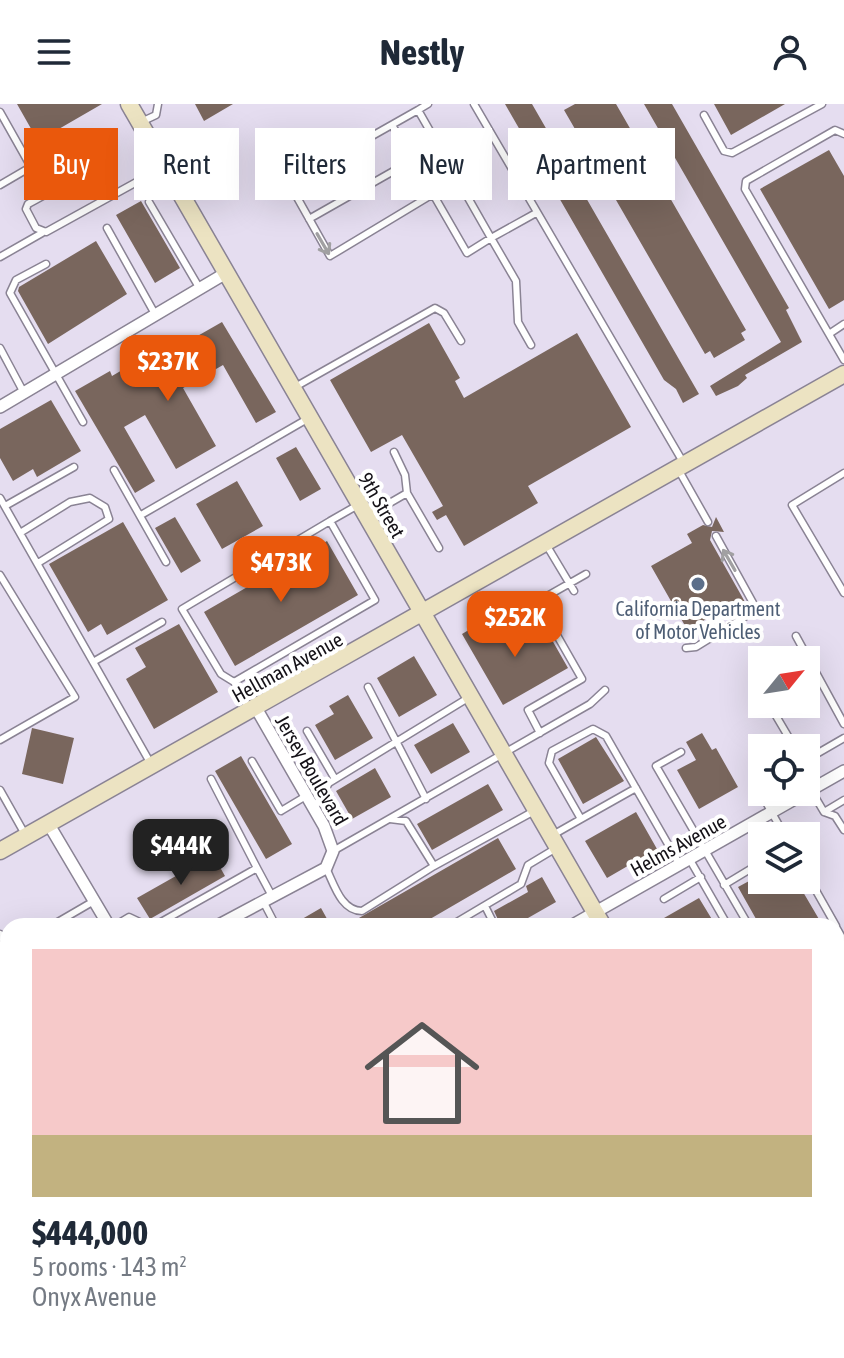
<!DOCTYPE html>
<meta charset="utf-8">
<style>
body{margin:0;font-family:"Asap Condensed",sans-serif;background:#f6f6f7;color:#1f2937;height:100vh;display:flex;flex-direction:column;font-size:30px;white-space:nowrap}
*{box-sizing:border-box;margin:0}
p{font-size:26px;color:#747a83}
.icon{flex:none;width:44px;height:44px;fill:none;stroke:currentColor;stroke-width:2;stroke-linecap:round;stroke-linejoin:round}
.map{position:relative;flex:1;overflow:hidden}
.side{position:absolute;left:0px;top:814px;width:844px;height:440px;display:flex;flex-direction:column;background:#fff;border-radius:24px 24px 0 0;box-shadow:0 8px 32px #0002}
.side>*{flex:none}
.hud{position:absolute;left:24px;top:24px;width:796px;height:72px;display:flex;gap:16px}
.needle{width:52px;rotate:60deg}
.fabs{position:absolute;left:748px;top:542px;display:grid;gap:16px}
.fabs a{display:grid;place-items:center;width:72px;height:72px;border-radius:0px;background:#fff;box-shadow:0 8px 32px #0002;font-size:40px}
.price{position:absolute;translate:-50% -68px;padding:0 18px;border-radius:16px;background:#ea580c;color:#fff;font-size:26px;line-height:52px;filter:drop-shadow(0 2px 4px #0008)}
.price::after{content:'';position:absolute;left:50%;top:48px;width:24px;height:18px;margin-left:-12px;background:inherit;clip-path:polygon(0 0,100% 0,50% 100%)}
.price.current{background:#222;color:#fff}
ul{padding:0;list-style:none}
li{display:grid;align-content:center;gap:16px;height:424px;padding:0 32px}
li+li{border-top:2px solid #e0e1e3}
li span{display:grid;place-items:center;height:248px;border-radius:0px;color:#555}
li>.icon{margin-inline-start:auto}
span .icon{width:144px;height:144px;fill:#fffc;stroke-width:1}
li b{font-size:34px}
.pill{padding:0 28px;border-radius:0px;background:#fff;box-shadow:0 8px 32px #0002;font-size:28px;line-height:72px}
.pill.current{background:#ea580c;color:#fff}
header{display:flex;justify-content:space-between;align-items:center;height:104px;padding:0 32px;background:#fff;font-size:36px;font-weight:700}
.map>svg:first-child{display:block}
.building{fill:#79665d}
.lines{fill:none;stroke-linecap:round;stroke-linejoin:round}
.lane-casing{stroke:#8a8394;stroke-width:9}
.street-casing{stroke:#8a8394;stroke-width:14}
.secondary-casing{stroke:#8a8394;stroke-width:19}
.lane{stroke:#fff;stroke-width:6}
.street{stroke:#fff;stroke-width:11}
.secondary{stroke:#ece3c2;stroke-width:16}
.rail{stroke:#6f6975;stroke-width:3;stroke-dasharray:14 14;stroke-linecap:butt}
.oneway{stroke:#a1a0a2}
.service-dot{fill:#5c6f8a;stroke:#fff;stroke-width:3}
.labels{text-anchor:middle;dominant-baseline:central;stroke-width:8;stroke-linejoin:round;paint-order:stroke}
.street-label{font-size:20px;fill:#141117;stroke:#fff}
.service-label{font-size:20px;fill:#4e5e75;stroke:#fff}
</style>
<header><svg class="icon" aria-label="menu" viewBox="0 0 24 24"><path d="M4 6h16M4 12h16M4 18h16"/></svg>Nestly<svg class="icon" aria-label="person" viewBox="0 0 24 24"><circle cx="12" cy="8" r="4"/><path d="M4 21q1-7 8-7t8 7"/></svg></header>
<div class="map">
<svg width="844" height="1254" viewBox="0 0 844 1254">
<rect width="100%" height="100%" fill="#e5ddf0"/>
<path class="building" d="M17,0H102L38,37Z
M195,0H233L204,17Z
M505,0H532L699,290L683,299L676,285L664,276Z
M575,0H616L746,226L741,229L745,236L714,254L710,247L705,250L564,6Z
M644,0H672L789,204L786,206L802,238L745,271L747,274L738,282L716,292L710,282L781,238Z
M714,0H785L731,31Z
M829,46L844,72V196L829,205L760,85Z
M141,97L180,164L155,179L116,111Z
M96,137L127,190L48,240L18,187L19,183Z
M222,218L276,308L256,319L223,261L183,284L216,342L176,365L145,311L124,323L155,377L135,389L75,287L110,267L112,272L141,255L149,271L185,250L180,242Z
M429,219L460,274L455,277L464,294L577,229L631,323L528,382L538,399L464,442L446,411L437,416L432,408L443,402L402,331L371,348L330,276Z
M51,296L81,347L37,373L33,365L13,377L0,354V325Z
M296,343L321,385L300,397L276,354Z
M237,377L263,422L222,445L196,400Z
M175,413L201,457L181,469L155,424Z
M716,413L724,428L712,427L710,436L745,498L727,508L724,503L688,527L651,462L692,439L687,430L703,421L712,423Z
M123,418L168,496L107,531L101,520L88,528L49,460Z
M327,437L358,491L235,562L204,508Z
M527,514L538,534L548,529L568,564L503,601L462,530L477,521L483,530L487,527L492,534Z
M179,520L218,588L154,625L126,575L146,563L135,544Z
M414,552L437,591L399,613L377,574Z
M348,591L373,634L335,656L315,621L334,610L329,602Z
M453,619L470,648L431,670L414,641Z
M32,624L74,634L63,680L22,670Z
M702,629L712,646L716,644L738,683L699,705L677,666L696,656L686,638Z
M596,633L624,677L583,700L558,655Z
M241,652L292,740L266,755L215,667Z
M375,664L391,693L352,715L336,687Z
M488,680L503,706L432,746L417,720Z
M636,708L657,745L607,774L585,737Z
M498,734L516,765L418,822H345Z
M213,751L225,772L150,815L137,794Z
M762,770V776H796L823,822H760L738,783Z
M542,773L556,798L514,822H501L494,807L528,788L526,782Z
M699,794L716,822H650Z
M321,804L331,822H290Z"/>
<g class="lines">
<g class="lane-casing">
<path id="lane" d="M428,0L418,6L491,134L536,109
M474,0L683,358
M418,6L289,79L330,152L433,90L467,149L491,134L516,177L518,218L531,241
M0,8L31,63
M704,11L724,47L732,49L822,0
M141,18L156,11L158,0
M392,21L413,56
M844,30L835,26L746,77L745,85L844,256
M0,81L70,40
M111,90L98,68L92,65L28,100L26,105L36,124L46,128L162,64
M149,98L200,185
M309,115L413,56L433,90
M107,124L155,210
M0,153L42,129
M46,160L16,176L10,189L83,318
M829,230L844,220
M0,244L24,289
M295,283L435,204L444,209L461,237
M394,348L405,371L407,389
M678,365L708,418
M114,366L166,458
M844,369L792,401L844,489
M0,394L151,660
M5,402L74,363
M141,411L309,314
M369,411L407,389L439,444
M20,429L70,398L90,394L105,403L109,415L38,459
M547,442L574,487
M0,471L75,593L0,636
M538,498L582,575L528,606L540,629
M498,520L586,470
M796,532L844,620
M686,544L696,543L751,509L753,499L716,432
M93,558L162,518
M753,572L762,587
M234,578L221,570L182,505L330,417
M368,583L426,695
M769,600L795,644
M248,603L234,578L375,496L330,417L358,401
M307,627L335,675
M681,648L656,662L749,822
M806,656L844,634
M252,657L281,707L306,692
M806,662L817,682
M211,675L257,764
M762,682L758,684L785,732
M0,686L26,732
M811,686L824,708L835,712L844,726
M314,704L329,679L468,594
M824,708L844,696
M581,715L636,684
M551,732L581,715L549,659L552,647L593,625L606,632L680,761
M333,747L590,600L605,586
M690,756L728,822
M434,762L536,706
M326,764C334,780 341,807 362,807L434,762L406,717L390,715
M806,769L836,822
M724,781L762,758
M664,795L701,773
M263,797L276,822
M485,802L495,822
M51,822L94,797
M114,822L129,813L148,822
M154,822L257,764L272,792
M450,822L521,780L528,761L558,743
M836,823L844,837
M0,830L8,844
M836,911L844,906
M0,948L8,943
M836,1021L844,1017
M836,1052L844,1048
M836,1149L844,1163
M0,1227L8,1240
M11,1246L16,1254
M716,1246L720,1254
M598,1254L612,1246
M814,1254L818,1246"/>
</g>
<g class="street-casing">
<path id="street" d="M0,303L226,169
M48,719L109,822
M217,822L326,764L333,747L324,722L256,604
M571,822L844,667
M461,1246L469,1254"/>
</g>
<g class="secondary-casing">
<path id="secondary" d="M129,0L603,822
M0,747L844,270
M0,1130L8,1144
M836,1231L844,1245
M66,1246L71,1254"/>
</g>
<use href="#lane" class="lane"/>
<use href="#street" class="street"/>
<use href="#secondary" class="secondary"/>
<path class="rail" d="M0,1086L8,1100
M91,1246L95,1254"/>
</g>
<defs><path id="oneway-shaft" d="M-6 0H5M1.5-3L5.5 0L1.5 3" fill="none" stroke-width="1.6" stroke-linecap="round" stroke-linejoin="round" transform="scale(2)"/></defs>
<g class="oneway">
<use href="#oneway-shaft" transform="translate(323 140) rotate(60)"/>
<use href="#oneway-shaft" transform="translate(729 456) rotate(-120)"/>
</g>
<circle class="service-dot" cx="698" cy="480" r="8"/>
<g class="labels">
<g class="street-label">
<text transform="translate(382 401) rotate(60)">9th Street</text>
<text transform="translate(287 563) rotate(-29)">Hellman Avenue</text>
<text transform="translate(312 666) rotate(60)">Jersey Boulevard</text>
<text transform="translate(678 741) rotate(-29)">Helms Avenue</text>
</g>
<g class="service-label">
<text x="698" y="504">California Department<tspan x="698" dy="23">of Motor Vehicles</tspan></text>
</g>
</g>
</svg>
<div class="fabs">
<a><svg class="needle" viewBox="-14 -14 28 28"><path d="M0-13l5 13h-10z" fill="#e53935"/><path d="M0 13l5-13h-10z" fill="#747a83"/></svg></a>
<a><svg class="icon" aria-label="locate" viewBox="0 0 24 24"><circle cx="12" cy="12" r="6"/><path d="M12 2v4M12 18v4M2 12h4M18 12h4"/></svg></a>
<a><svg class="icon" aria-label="layers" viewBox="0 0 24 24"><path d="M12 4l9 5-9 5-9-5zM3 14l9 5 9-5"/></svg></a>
</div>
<b class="price" style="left:168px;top:299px">$237K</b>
<b class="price" style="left:281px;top:500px">$473K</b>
<b class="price" style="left:515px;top:555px">$252K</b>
<b class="price current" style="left:181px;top:783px">$444K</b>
<div class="hud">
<a class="pill current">Buy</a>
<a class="pill">Rent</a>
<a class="pill">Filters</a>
<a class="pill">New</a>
<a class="pill">Apartment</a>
</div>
<section class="side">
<ul>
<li><span style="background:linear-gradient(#f6c9c9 75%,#c2b280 0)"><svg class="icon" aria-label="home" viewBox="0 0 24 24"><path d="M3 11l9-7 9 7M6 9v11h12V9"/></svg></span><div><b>$444,000</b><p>5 rooms · 143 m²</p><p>Onyx Avenue</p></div></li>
</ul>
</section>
</div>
